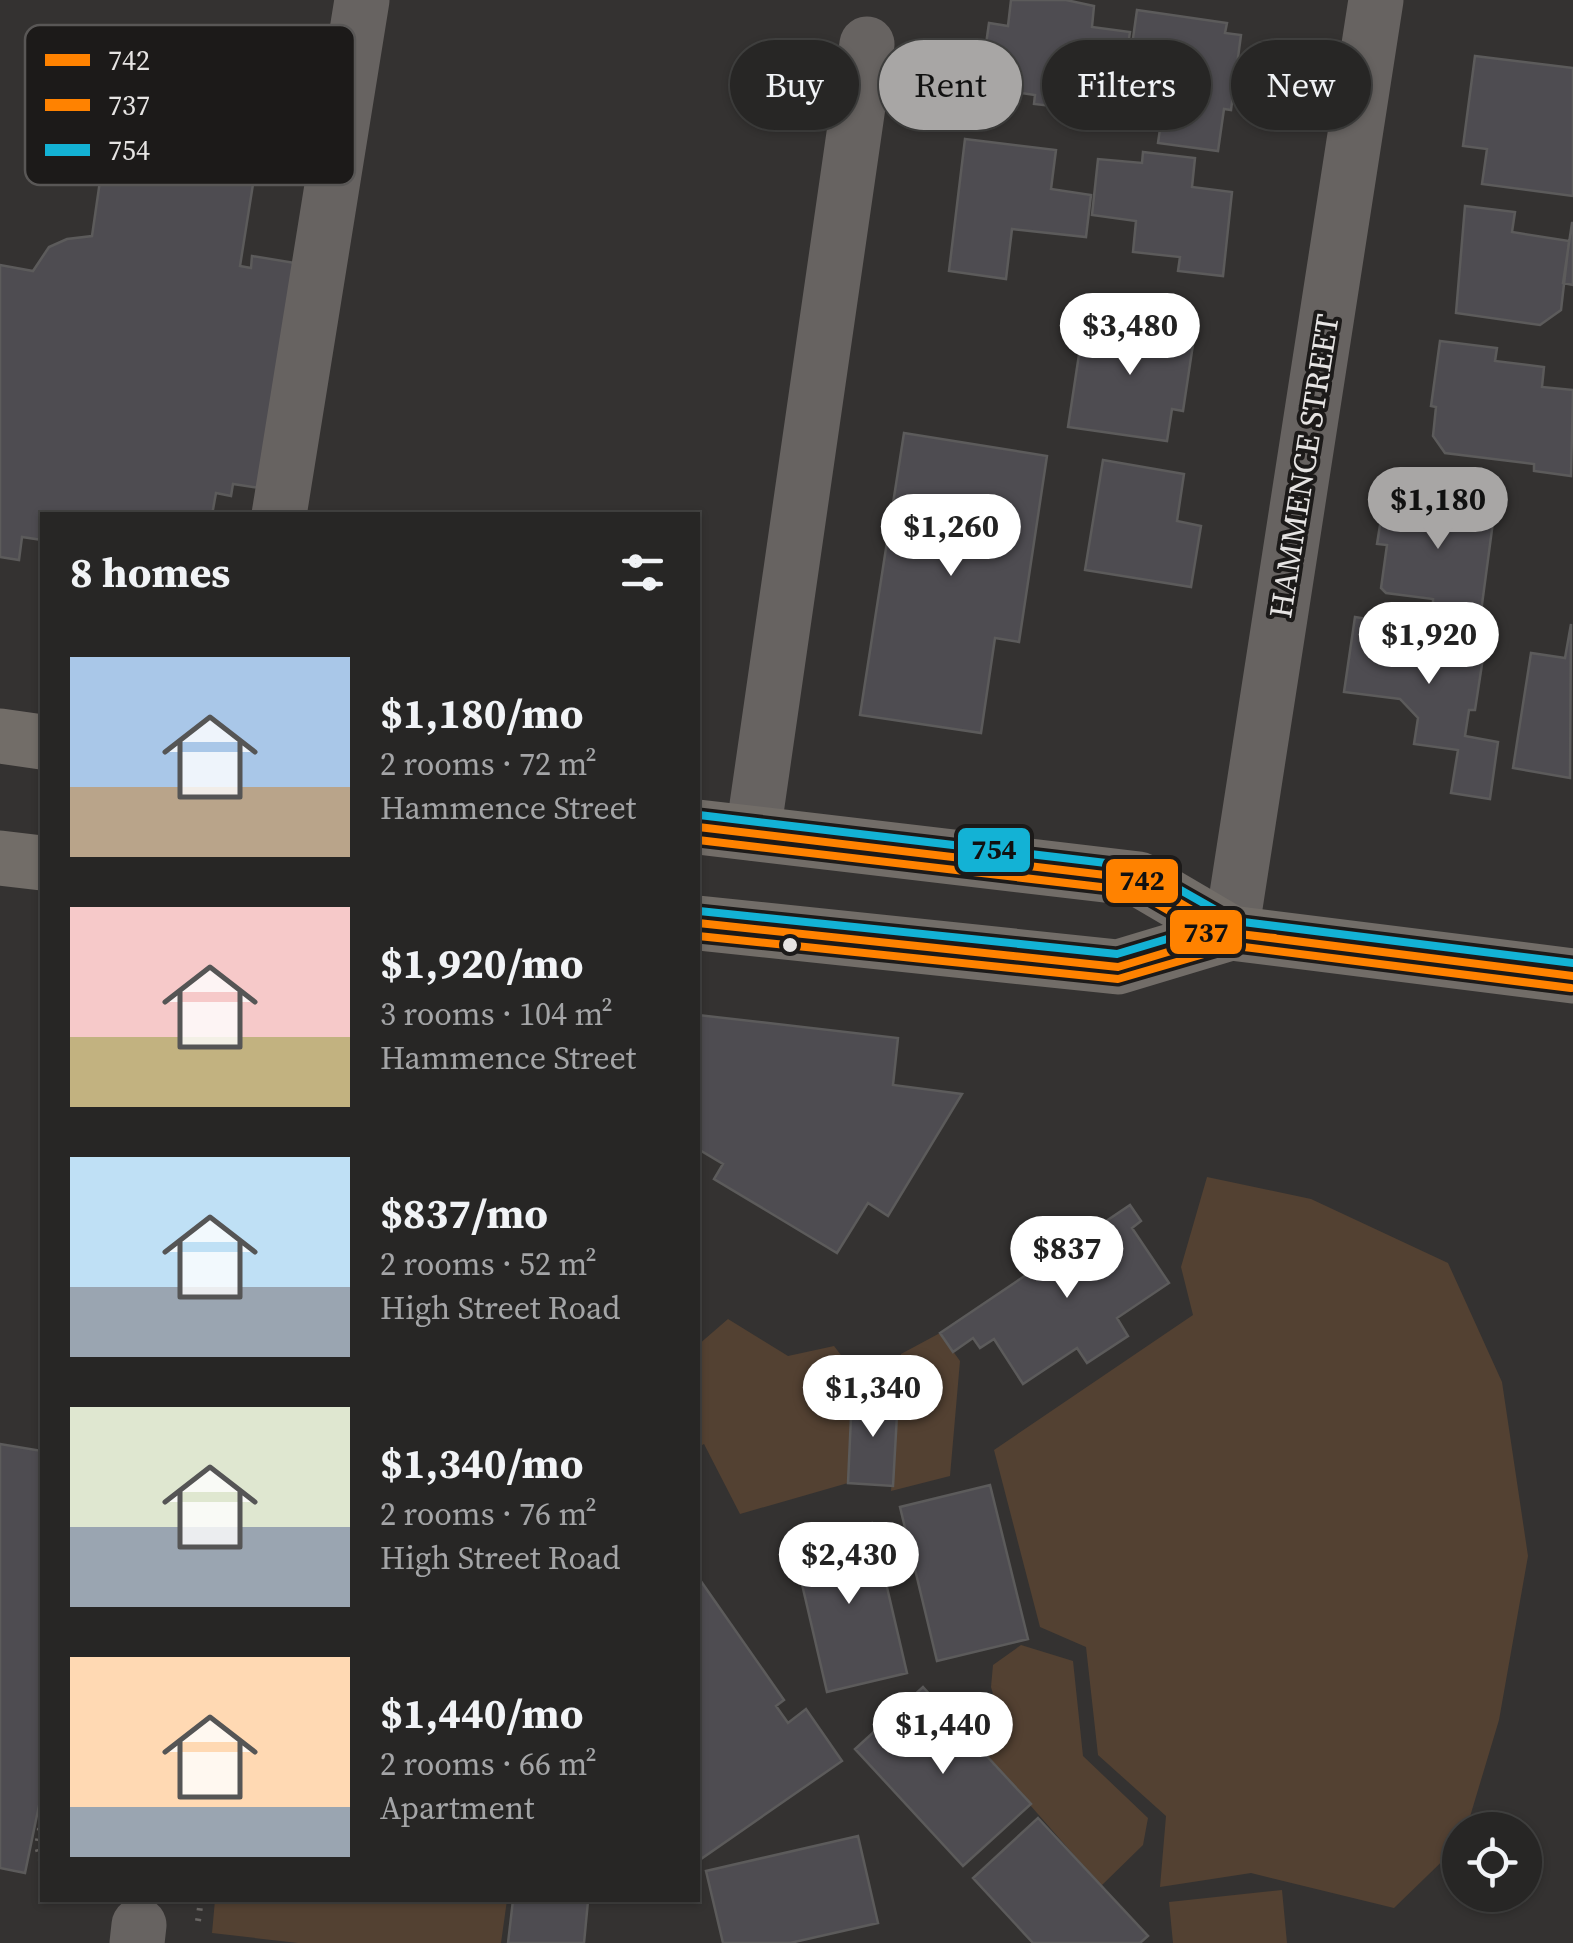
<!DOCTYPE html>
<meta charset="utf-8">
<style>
body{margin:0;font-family:"Source Serif 4",serif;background:#2f2e2d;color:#f1f3f6;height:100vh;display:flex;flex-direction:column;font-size:38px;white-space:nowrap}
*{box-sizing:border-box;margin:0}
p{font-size:32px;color:#a4a5a7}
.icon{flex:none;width:55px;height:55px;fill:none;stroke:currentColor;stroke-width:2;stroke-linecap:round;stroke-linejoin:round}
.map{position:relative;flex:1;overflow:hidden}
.panel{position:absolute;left:40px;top:512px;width:660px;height:1390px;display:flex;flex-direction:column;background:#272625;border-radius:0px;box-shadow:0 2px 8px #0004,0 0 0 2px #434342}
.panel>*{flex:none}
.guide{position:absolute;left:730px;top:40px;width:692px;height:90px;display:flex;gap:20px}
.controls{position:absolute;left:1442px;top:1812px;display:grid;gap:20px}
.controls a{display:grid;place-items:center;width:100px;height:100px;border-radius:50%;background:#272625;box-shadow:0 2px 8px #0004,0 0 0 2px #434342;font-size:50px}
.price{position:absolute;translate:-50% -85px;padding:0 22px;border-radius:35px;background:#fff;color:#222;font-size:32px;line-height:65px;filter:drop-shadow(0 2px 5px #0008)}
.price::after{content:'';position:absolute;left:50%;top:60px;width:30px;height:22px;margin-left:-15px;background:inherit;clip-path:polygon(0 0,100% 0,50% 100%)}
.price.selected{background:#a8a6a5;color:#111}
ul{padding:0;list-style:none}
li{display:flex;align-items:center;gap:30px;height:250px;padding:0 30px}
li span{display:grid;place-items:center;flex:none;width:280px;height:200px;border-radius:0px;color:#555}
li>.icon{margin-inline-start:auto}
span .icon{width:120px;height:120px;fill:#fffc;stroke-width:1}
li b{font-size:42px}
h2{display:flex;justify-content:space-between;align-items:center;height:120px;padding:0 30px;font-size:42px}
.tag{padding:0 35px;border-radius:45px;background:#272625;box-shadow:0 2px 8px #0004,0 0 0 2px #434342;font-size:35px;line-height:90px}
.tag.selected{background:#a8a6a5;color:#111}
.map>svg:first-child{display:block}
.green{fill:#534132}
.building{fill:#4e4c51;stroke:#5c5b5b;stroke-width:2.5}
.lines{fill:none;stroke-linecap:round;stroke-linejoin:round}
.path{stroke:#696664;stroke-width:6;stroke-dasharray:2.5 8;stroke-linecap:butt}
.minor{stroke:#676361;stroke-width:55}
.major{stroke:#726d68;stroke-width:55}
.bus-1-casing{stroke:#1c1a19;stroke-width:15}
.bus-2-casing{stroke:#1c1a19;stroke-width:15}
.bus-3-casing{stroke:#1c1a19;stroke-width:15}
.bus-1{stroke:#ff8200;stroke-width:8}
.bus-2{stroke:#ff8200;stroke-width:8}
.bus-3{stroke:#13b2d5;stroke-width:8}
.bus-dot{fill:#e6e4e3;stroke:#1c1a19;stroke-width:4}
.labels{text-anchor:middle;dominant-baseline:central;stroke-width:8;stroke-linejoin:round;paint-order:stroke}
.street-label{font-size:32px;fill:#e6e4e3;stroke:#1c1a19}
.key{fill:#1c1a19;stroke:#595756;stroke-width:2.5}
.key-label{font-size:28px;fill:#e6e4e3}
.line-badge{stroke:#1c1a19;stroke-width:4}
.pale-badge-label{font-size:28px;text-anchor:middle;font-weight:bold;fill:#111}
</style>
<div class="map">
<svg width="1573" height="1943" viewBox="0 0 1573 1943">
<rect width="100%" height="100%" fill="#343231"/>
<path class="green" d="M1207,1177L1311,1199L1448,1263L1502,1382L1528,1556L1499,1720L1466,1830H1460V1844L1394,1908L1251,1873L1160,1887L1166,1816L1098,1755L1086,1647L1040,1627L994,1450L1193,1315L1181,1267Z
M728,1319L788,1356L834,1346L854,1372L848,1483L740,1514L704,1444L698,1447V1345Z
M940,1333L960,1361L950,1476L891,1491L901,1354Z
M1021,1645L1073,1661L1083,1756L1148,1818L1143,1845L1101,1886L981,1749L1004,1731L991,1687L993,1665Z
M1282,1890L1287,1943H1173L1169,1902Z
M215,1900H507L501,1943H298L212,1933Z"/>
<path class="building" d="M1011,0H1066L1094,6L1092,27L1130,32L1121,93L1100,89L1097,111L1034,104L1035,95L980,87L989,23L1008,26Z
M1137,10L1227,23L1225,33L1241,35L1231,110L1224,109L1218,151L1158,143L1161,122L1122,116Z
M1475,56L1573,68V196L1482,184L1487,149L1463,146Z
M110,112L260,140L240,266L251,268L252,256L295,263L260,488L233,484L231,496L216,493L212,515H42V540L22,537L19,560L0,557V265L33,271L49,247L67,239L92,236Z
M965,139L1056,150L1051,189L1091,195L1086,237L1012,229L1006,279L949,271Z
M1143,152L1195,158L1192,187L1232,192L1223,276L1178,271L1180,257L1133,252L1136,221L1092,215L1098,159L1142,163Z
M1465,206L1515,212L1512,232L1569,241L1561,310L1540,325L1456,313Z
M1572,223H1573V285L1563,283Z
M1085,315L1195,331L1183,411L1172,409L1167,441L1068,427Z
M1440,341L1497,348L1495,361L1544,367L1542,387L1573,390L1571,476L1534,471V464L1445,453L1433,436L1436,407L1431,406Z
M904,433L1047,456L1019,642L995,638L981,733L860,715Z
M1103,460L1184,474L1177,521L1201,526L1191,587L1085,570Z
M1406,495L1495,507L1481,612L1433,605V599L1386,593L1381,588L1387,545L1377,544L1381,519L1403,522Z
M1355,617L1431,629L1433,617L1488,625L1475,710H1469L1465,736L1498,742L1490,799L1451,793L1458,750L1414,744L1418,718L1400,699L1344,692Z
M1571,624L1570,778L1513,768L1531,653L1565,658Z
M698,1015L898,1038L893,1085L962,1094L888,1216L868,1203L837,1253L714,1179L723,1164L698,1149Z
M1130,1205L1141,1221L1132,1228L1169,1283L1117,1318L1128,1336L1087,1363L1077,1348L1023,1384L994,1339L980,1348L973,1338L953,1352L940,1333Z
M852,1395L898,1397L893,1486L848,1483Z
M0,1444L42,1451V1791L25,1873L0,1868Z
M990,1485L1028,1639L937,1661L900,1507Z
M872,1523L907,1673L827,1692L792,1541Z
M698,1577L784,1700L776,1706L788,1723L806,1709L842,1761L698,1861Z
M923,1687L1031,1804L963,1866L855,1749Z
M1038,1818L1148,1936L1140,1943H1033L973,1878Z
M858,1836L878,1923L790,1943H723L706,1871Z
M513,1900L588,1901L584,1943H508Z"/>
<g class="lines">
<path class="path" d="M42,1818L37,1846L42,1864
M198,1921L201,1900"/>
<path class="minor" d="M279,515L362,0
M753,833L867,44
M1231,933L1376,0
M137,1943L139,1925"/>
<path class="major" d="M0,736L42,742
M698,827L1139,879L1231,933L1573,976
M0,858L42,863
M698,923L1118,967L1231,933"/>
<g class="bus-1-casing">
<path id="bus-1" d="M698,827L1139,879L1231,933L1573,976
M698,923L1118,967L1231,933L1275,938"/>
</g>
<g class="bus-2-casing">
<path id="bus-2" d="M698,840L1135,891L1228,945L1571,988
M698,936L1118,979L1235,945"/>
</g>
<g class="bus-3-casing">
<path id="bus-3" d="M699,815L1140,867L1235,921L1573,963
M699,911L1117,954L1227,921"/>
</g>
<use href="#bus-1" class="bus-1"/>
<use href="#bus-2" class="bus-2"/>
<use href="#bus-3" class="bus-3"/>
</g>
<circle class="bus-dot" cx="790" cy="945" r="9"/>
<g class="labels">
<g class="street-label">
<text transform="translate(1304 466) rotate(-81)">HAMMENCE STREET</text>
</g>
</g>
<rect x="25" y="25" width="330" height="160" rx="15" class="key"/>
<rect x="45" y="54" width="45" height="12" fill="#ff8200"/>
<rect x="45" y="99" width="45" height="12" fill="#ff8200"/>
<rect x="45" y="144" width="45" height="12" fill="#13b2d5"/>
<g class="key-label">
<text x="108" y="70">742</text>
<text x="108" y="115">737</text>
<text x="108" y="160">754</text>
</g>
<g class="line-badge">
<rect x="956" y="826" width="76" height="48" rx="10" fill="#13b2d5"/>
<rect x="1104" y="857" width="76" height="48" rx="10" fill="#ff8200"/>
<rect x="1168" y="908" width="76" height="48" rx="10" fill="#ff8200"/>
</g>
<g class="pale-badge-label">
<text x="994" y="859">754</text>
<text x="1142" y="890">742</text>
<text x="1206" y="942">737</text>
</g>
</svg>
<div class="controls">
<a><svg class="icon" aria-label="locate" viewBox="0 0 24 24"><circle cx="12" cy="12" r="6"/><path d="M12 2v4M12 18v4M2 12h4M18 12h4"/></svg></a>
</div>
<b class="price" style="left:1130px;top:378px">$3,480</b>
<b class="price selected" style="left:1438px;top:552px">$1,180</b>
<b class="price" style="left:951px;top:579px">$1,260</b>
<b class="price" style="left:1429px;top:687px">$1,920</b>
<b class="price" style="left:1067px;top:1301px">$837</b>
<b class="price" style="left:873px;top:1440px">$1,340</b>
<b class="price" style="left:849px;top:1607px">$2,430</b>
<b class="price" style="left:943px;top:1777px">$1,440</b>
<div class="guide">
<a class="tag">Buy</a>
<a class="tag selected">Rent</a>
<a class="tag">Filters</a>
<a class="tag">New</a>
</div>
<section class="panel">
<h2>8 homes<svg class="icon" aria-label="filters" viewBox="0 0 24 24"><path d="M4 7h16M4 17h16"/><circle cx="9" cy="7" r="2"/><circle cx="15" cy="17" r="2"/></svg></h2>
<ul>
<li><span style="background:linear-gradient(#a9c7e8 65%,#b9a48a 0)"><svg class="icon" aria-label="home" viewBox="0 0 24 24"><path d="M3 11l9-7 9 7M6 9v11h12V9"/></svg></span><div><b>$1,180/mo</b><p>2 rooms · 72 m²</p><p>Hammence Street</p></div></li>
<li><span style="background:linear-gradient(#f6c9c9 65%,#c2b280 0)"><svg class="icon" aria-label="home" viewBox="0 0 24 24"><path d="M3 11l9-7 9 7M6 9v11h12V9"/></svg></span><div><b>$1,920/mo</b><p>3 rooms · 104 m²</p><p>Hammence Street</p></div></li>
<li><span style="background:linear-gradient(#bfe0f5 65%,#9aa5b1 0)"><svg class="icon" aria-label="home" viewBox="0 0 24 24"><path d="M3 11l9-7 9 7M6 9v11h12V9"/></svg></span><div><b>$837/mo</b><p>2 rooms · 52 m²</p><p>High Street Road</p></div></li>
<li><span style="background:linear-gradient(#dfe7d0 60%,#9aa5b1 0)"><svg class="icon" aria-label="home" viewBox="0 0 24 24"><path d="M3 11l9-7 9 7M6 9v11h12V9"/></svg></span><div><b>$1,340/mo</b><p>2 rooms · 76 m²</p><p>High Street Road</p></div></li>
<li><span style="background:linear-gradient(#ffd9b3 75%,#9aa5b1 0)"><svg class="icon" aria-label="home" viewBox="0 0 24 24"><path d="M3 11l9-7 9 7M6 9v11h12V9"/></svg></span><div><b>$1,440/mo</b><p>2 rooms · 66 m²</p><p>Apartment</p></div></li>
</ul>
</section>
</div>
